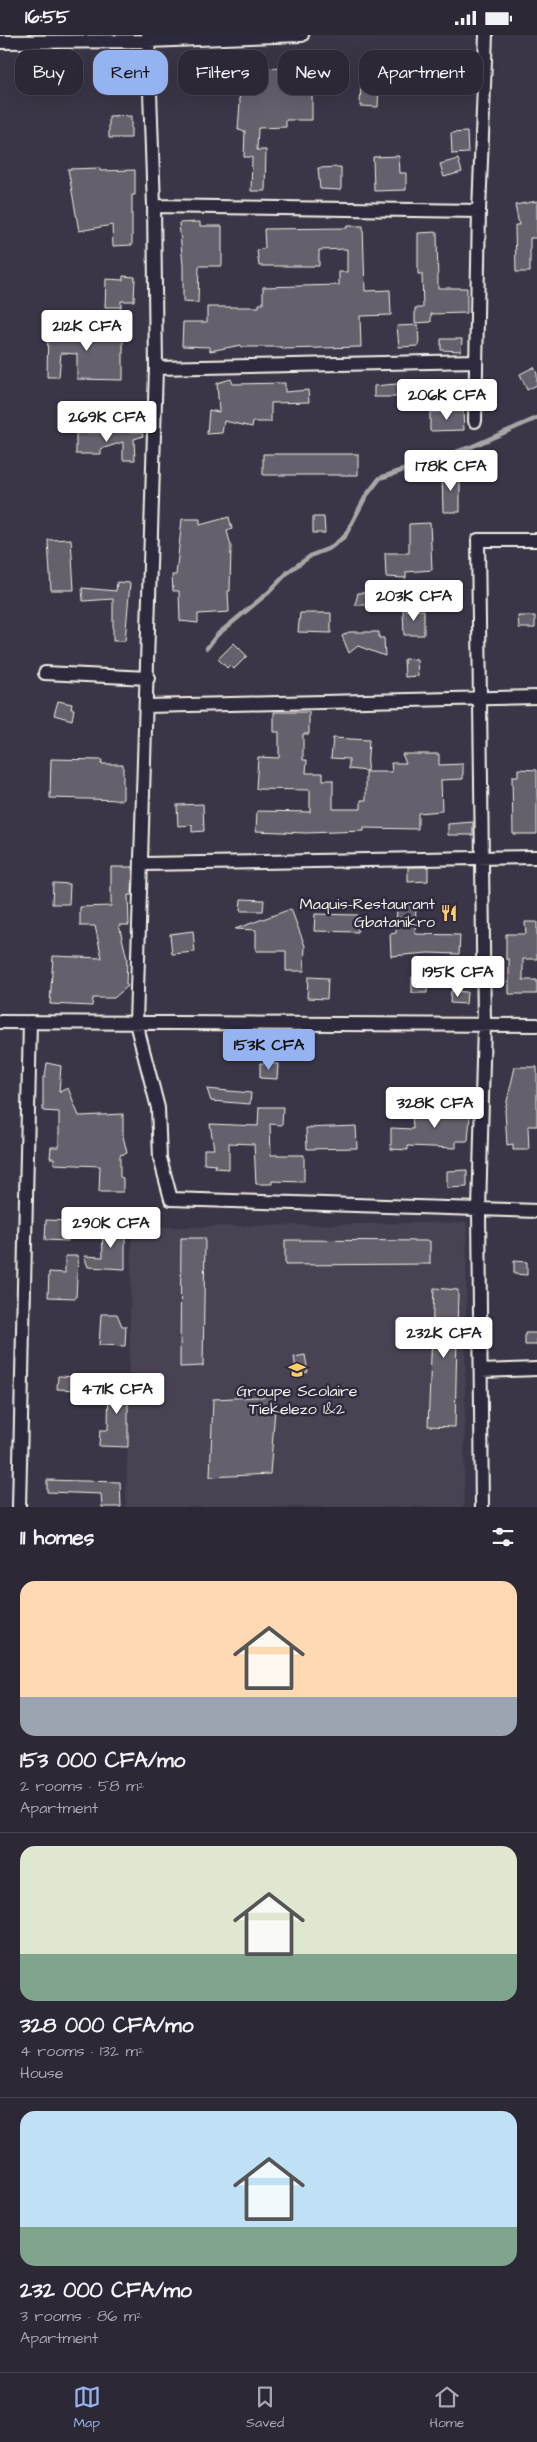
<!DOCTYPE html>
<meta charset="utf-8">
<style>
body{margin:0;font-family:"Architects Daughter",sans-serif;background:#383441;color:#f1f3f6;height:100vh;display:flex;flex-direction:column;font-size:19px;white-space:nowrap}
*{box-sizing:border-box;margin:0}
p{font-size:16px;color:#a6a6ad}
.icon{flex:none;width:28px;height:28px;fill:none;stroke:currentColor;stroke-width:2;stroke-linecap:round;stroke-linejoin:round}
.map{position:relative;height:1472px;overflow:hidden}
.details{display:flex;flex-direction:column;background:#2c2835;flex:1}
.details>*{flex:none}
.banner{position:absolute;left:15px;top:15px;width:508px;height:45px;display:flex;gap:10px}
.price{position:absolute;translate:-50% -42px;padding:0 11px;border-radius:5px;background:#fff;color:#222;font-size:16px;line-height:32px;filter:drop-shadow(0 1px 2px #0008)}
.price::after{content:'';position:absolute;left:50%;top:30px;width:15px;height:11px;margin-left:-8px;background:inherit;clip-path:polygon(0 0,100% 0,50% 100%)}
.price.selected{background:#95b2f1;color:#111}
ul{padding:0;list-style:none}
li{display:grid;align-content:center;gap:10px;height:265px;padding:0 20px}
li+li{border-top:1px solid #484450}
li span{display:grid;place-items:center;height:155px;border-radius:15px;color:#555}
li>.icon{margin-inline-start:auto}
span .icon{width:90px;height:90px;fill:#fffc;stroke-width:1}
li b{font-size:21px}
h2{display:flex;justify-content:space-between;align-items:center;height:60px;padding:0 20px;font-size:21px}
.chip{padding:0 18px;border-radius:15px;background:#2c2835;box-shadow:0 5px 20px #0002,0 0 0 1px #484450;font-size:18px;line-height:45px}
.chip.selected{background:#95b2f1;color:#111}
.status{display:flex;justify-content:space-between;align-items:center;height:35px;padding:0 25px;background:#2c2835;direction:ltr}
.status svg{height:14px;fill:currentColor}
.menu{display:flex;justify-content:space-around;align-items:center;height:70px;border-top:1px solid #484450;background:#2c2835;font-size:14px;color:#a6a6ad}
.menu a{display:grid;justify-items:center;gap:2px}
.menu .selected{color:#95b2f1}
.map>svg:first-child{display:block}
.built{fill:#484352}
.lines{fill:none;stroke-linecap:round;stroke-linejoin:round}
.stream{stroke:#aaa6a7;stroke-width:4.5}
.building{fill:#65616c;stroke:#f4f1e8}
.street-casing{stroke:#f4f1e8;stroke-width:16}
.street{stroke:#2f2a3d;stroke-width:12}
.labels{text-anchor:middle;dominant-baseline:central;stroke-width:5;stroke-linejoin:round;paint-order:stroke}
.poi-label{font-size:16px;fill:#f4f1e8;stroke:#2f2a3d;text-anchor:end}
</style>
<div class="status"><b>16:55</b><svg viewBox="0 0 49 12"><path d="M0 12V9h3v3zM5 12V6h3v6zM10 12V3h3v9zM15 12V0h3v12zM26 1h20v11H26zM47 4h2v5h-2z"/></svg></div>
<div class="map">
<svg width="537" height="1472" viewBox="0 0 537 1472">
<rect width="100%" height="100%" fill="#3b3647"/>
<filter id="ink" filterUnits="userSpaceOnUse"><feTurbulence type="fractalNoise" baseFrequency=".02" numOctaves="2"/><feDisplacementMap in="SourceGraphic" scale="10" xChannelSelector="R" yChannelSelector="G"/><feConvolveMatrix kernelMatrix="1 2 1 2 8 2 1 2 1" color-interpolation-filters="sRGB"/></filter>
<g filter="url(#ink)">
<path class="built" d="M467,1187L464,1472H126L132,1193Z"/>
<g class="lines">
<path class="stream" d="M207,613L217,600L269,557L289,536L312,520L330,513L345,501L366,461L380,443L471,412L537,383"/>
</g>
<path class="building" d="M64,33L69,45L56,50L51,39Z
M260,33L312,34V85H286V92L258,93L257,115H266L265,156H251L252,122H244L245,96L238,95L240,67L237,46L260,45Z
M420,36H438V56L420,57Z
M361,47L379,48L378,72L360,71Z
M131,81V103H109V82Z
M467,97L468,118L452,119L451,98Z
M399,121L400,138H406V155L374,156L373,122Z
M458,124L462,137L444,142L440,129Z
M341,132V155L320,154L318,133Z
M100,133V136L135,135V160H132V210L113,211L112,190L79,196L68,134Z
M537,166V203H530V237H516L515,190H519L515,170Z
M200,187V191H222V231H199L198,268L183,267V230L179,188Z
M347,191H363L365,256L390,255L391,280L360,281L361,312L282,314V312H241V310L210,316V312L182,311L183,287H207V272H259V269H263V252L339,250V237H347V214L319,215V231H259L257,215L265,213L264,194L347,193Z
M437,197L438,253H467V278L431,279V287L415,288V273H423L422,239H418V198Z
M123,241L135,242L134,266H121V272H105L106,244L123,245Z
M418,290L419,311L399,312L397,291Z
M48,292H86L87,295L123,296V345L77,344V319L61,318L59,342H47Z
M441,304H462L461,316L441,315Z
M534,332L537,339V350L527,355L520,339Z
M231,344L233,349L285,348V357L308,355L309,367L271,368V387H253L252,392L224,386L222,398L207,399L209,375L219,377L217,348Z
M407,348L432,350L430,372H406V362H374V351Z
M463,376L464,395L430,396V377Z
M142,397L143,401L134,404L135,425H123V407L101,414V419H76V398Z
M263,419H358V440H263Z
M442,438H460V477H443Z
M229,482L232,494L227,496L231,511L230,556H228L229,577L198,579V588L180,586L179,556H173L172,540H176L182,484H200V490Z
M313,482H324L325,498H313Z
M430,488L432,535L406,537V543L386,542L385,518H409V489Z
M71,504L74,555H51L48,505Z
M117,547L130,548L125,606H113V564L83,566L82,553L116,556Z
M381,557L382,570H355L358,558Z
M403,575H424V600H404Z
M300,578H331V598L298,597Z
M518,581H535V593H519Z
M349,597H379V603H384L385,621L358,611L349,618L342,601Z
M234,608L247,621L234,634L230,630L227,633L218,624Z
M404,624L417,625L418,641L405,642Z
M58,666L72,669L71,674H74L72,685L54,680Z
M274,677H309V699H303V725H307L306,738H323V745H333V774H361V765H366V737H392L391,728H406L402,719H439V730L463,729V744L441,745L442,776L418,778V794L364,793V796L306,798L256,796L257,776L310,777V755L256,754L258,722L279,723V697H274Z
M333,703L369,705L367,736L349,734V724L331,723Z
M51,724L102,725L101,729H123V765L50,763Z
M518,734L537,735V799H513L512,742H518Z
M203,769L204,796L192,797V790L178,791L177,770Z
M473,787V800H448V789Z
M111,832H133L132,860H128L129,890H119L127,924L126,949L128,951L114,963H93L92,971L50,969L53,921L102,923L95,891H80V872L111,871Z
M408,832H428V846L408,847Z
M53,848L70,849L69,869H52Z
M241,864L264,865L263,876H240Z
M397,868L416,869L415,899L460,900L459,919L428,918L391,921L390,899L396,898Z
M291,874L305,911L304,936H286V916H256V895L235,894Z
M315,879L358,880V897L314,896Z
M525,887H537V924H523V945H537V959H509V924H506V899H526Z
M193,896L195,917L172,919L170,899Z
M308,942L328,943L327,964L307,963Z
M412,942H428L427,958H412Z
M451,956L467,957L466,969L450,968Z
M47,1028L61,1031L59,1057L68,1053L79,1081L123,1079V1101L127,1118L120,1120V1142L123,1143V1157H99L100,1131L54,1129V1123H50L51,1112H59V1077L43,1076V1042H45Z
M260,1028L278,1029L277,1044L260,1043Z
M515,1032H537V1091H528L529,1115H513V1109L507,1110L505,1075Z
M207,1054L251,1058L250,1069L211,1066Z
M452,1064L471,1068L468,1106H456V1113L408,1111V1115L391,1114V1093L413,1094L412,1075H427V1082H449Z
M259,1072H283L282,1090L270,1089L271,1120H304V1147L272,1146V1149H256L254,1109L229,1108V1134L215,1133L216,1130L204,1129V1114H214L210,1089L258,1091Z
M356,1091L357,1113L307,1114L306,1093Z
M467,1135V1152L447,1153V1136Z
M46,1185L69,1186L68,1206L45,1205Z
M125,1190V1234L88,1232L84,1221L103,1222L102,1191Z
M181,1203H205L203,1331L180,1332Z
M285,1205L430,1206V1229L285,1230Z
M65,1221H78L76,1263L48,1262L49,1237L65,1238Z
M514,1226L527,1227V1240L514,1239Z
M434,1253L458,1255L455,1392L428,1391Z
M101,1279H117L122,1291H126L125,1311L99,1310Z
M525,1298H537V1310H525Z
M305,1320L308,1337L297,1339L294,1322Z
M58,1341L79,1342L78,1355L57,1354Z
M109,1343H128V1412L99,1411L100,1395H108Z
M276,1361L270,1439L210,1442L213,1364Z
M47,1445L120,1447L121,1472H102L101,1459L47,1457Z"/>
<g class="lines">
<g class="street-casing">
<path id="street" d="M148,0L154,171L156,333L136,988L158,1073L160,1123L171,1164L537,1176
M0,7L148,6L302,0
M154,171L479,176
M156,333L475,326
M475,386L479,176L486,0
M45,638L148,643
M147,671L537,662
M143,829L537,822
M0,987L537,990
M481,1336L537,1334
M19,1472L30,987
M482,1472L479,1176L484,989L478,505H537"/>
</g>
<use href="#street" class="street"/>
</g>
</g>
<defs>
<g id="restaurant-bare" transform="scale(1.35)"><path d="M-5-6h1v4h1v-4h1v4h1v-4h1v5L-1.5 .5V6h-2V.5L-5-1ZM5-6V6H3V1.5H1.5Q1.5-4 5-6Z" fill="#ffd166" stroke="#2f2a3d" stroke-width="2.5" paint-order="stroke"/></g>
<g id="school-bare" transform="scale(1.35)"><path d="M0-5L7-2L0 1L-7-2ZM-4 1L0 2.5L4 1V4Q0 6-4 4Z" fill="#ffd166" stroke="#2f2a3d" stroke-width="2.5" paint-order="stroke"/></g>
</defs>
<g fill-rule="evenodd">
<use href="#restaurant-bare" x="449" y="878"/>
<use href="#school-bare" x="297" y="1335"/>
</g>
<g class="labels">
<g class="poi-label">
<text x="435" y="869">Maquis-Restaurant<tspan x="435" dy="18">Gbatanikro</tspan></text>
<text x="297" y="1356" text-anchor="middle">Groupe Scolaire<tspan x="297" dy="18">Tiekelezo 1&amp;2</tspan></text>
</g>
</g>
</svg>
<b class="price" style="left:87px;top:317px">212K CFA</b>
<b class="price" style="left:447px;top:386px">206K CFA</b>
<b class="price" style="left:107px;top:408px">269K CFA</b>
<b class="price" style="left:451px;top:457px">178K CFA</b>
<b class="price" style="left:414px;top:587px">203K CFA</b>
<b class="price" style="left:458px;top:963px">195K CFA</b>
<b class="price selected" style="left:269px;top:1036px">153K CFA</b>
<b class="price" style="left:435px;top:1094px">328K CFA</b>
<b class="price" style="left:111px;top:1214px">290K CFA</b>
<b class="price" style="left:444px;top:1324px">232K CFA</b>
<b class="price" style="left:117px;top:1380px">471K CFA</b>
<div class="banner">
<a class="chip">Buy</a>
<a class="chip selected">Rent</a>
<a class="chip">Filters</a>
<a class="chip">New</a>
<a class="chip">Apartment</a>
</div>
</div>
<section class="details">
<h2>11 homes<svg class="icon" aria-label="filters" viewBox="0 0 24 24"><path d="M4 7h16M4 17h16"/><circle cx="9" cy="7" r="2"/><circle cx="15" cy="17" r="2"/></svg></h2>
<ul>
<li><span style="background:linear-gradient(#ffd9b3 75%,#9aa5b1 0)"><svg class="icon" aria-label="home" viewBox="0 0 24 24"><path d="M3 11l9-7 9 7M6 9v11h12V9"/></svg></span><div><b>153 000 CFA/mo</b><p>2 rooms · 58 m²</p><p>Apartment</p></div></li>
<li><span style="background:linear-gradient(#dfe7d0 70%,#7fa58c 0)"><svg class="icon" aria-label="home" viewBox="0 0 24 24"><path d="M3 11l9-7 9 7M6 9v11h12V9"/></svg></span><div><b>328 000 CFA/mo</b><p>4 rooms · 132 m²</p><p>House</p></div></li>
<li><span style="background:linear-gradient(#bfe0f5 75%,#7fa58c 0)"><svg class="icon" aria-label="home" viewBox="0 0 24 24"><path d="M3 11l9-7 9 7M6 9v11h12V9"/></svg></span><div><b>232 000 CFA/mo</b><p>3 rooms · 86 m²</p><p>Apartment</p></div></li>
</ul>
</section>
<nav class="menu">
<a class="selected"><svg class="icon" aria-label="map" viewBox="0 0 24 24"><path d="M3 6l6-2 6 2 6-2v14l-6 2-6-2-6 2zM9 4v14M15 6v14"/></svg>Map</a>
<a><svg class="icon" aria-label="saved" viewBox="0 0 24 24"><path d="M7 4h10v16l-5-4-5 4z"/></svg>Saved</a>
<a><svg class="icon" aria-label="home" viewBox="0 0 24 24"><path d="M3 11l9-7 9 7M6 9v11h12V9"/></svg>Home</a>
</nav>
